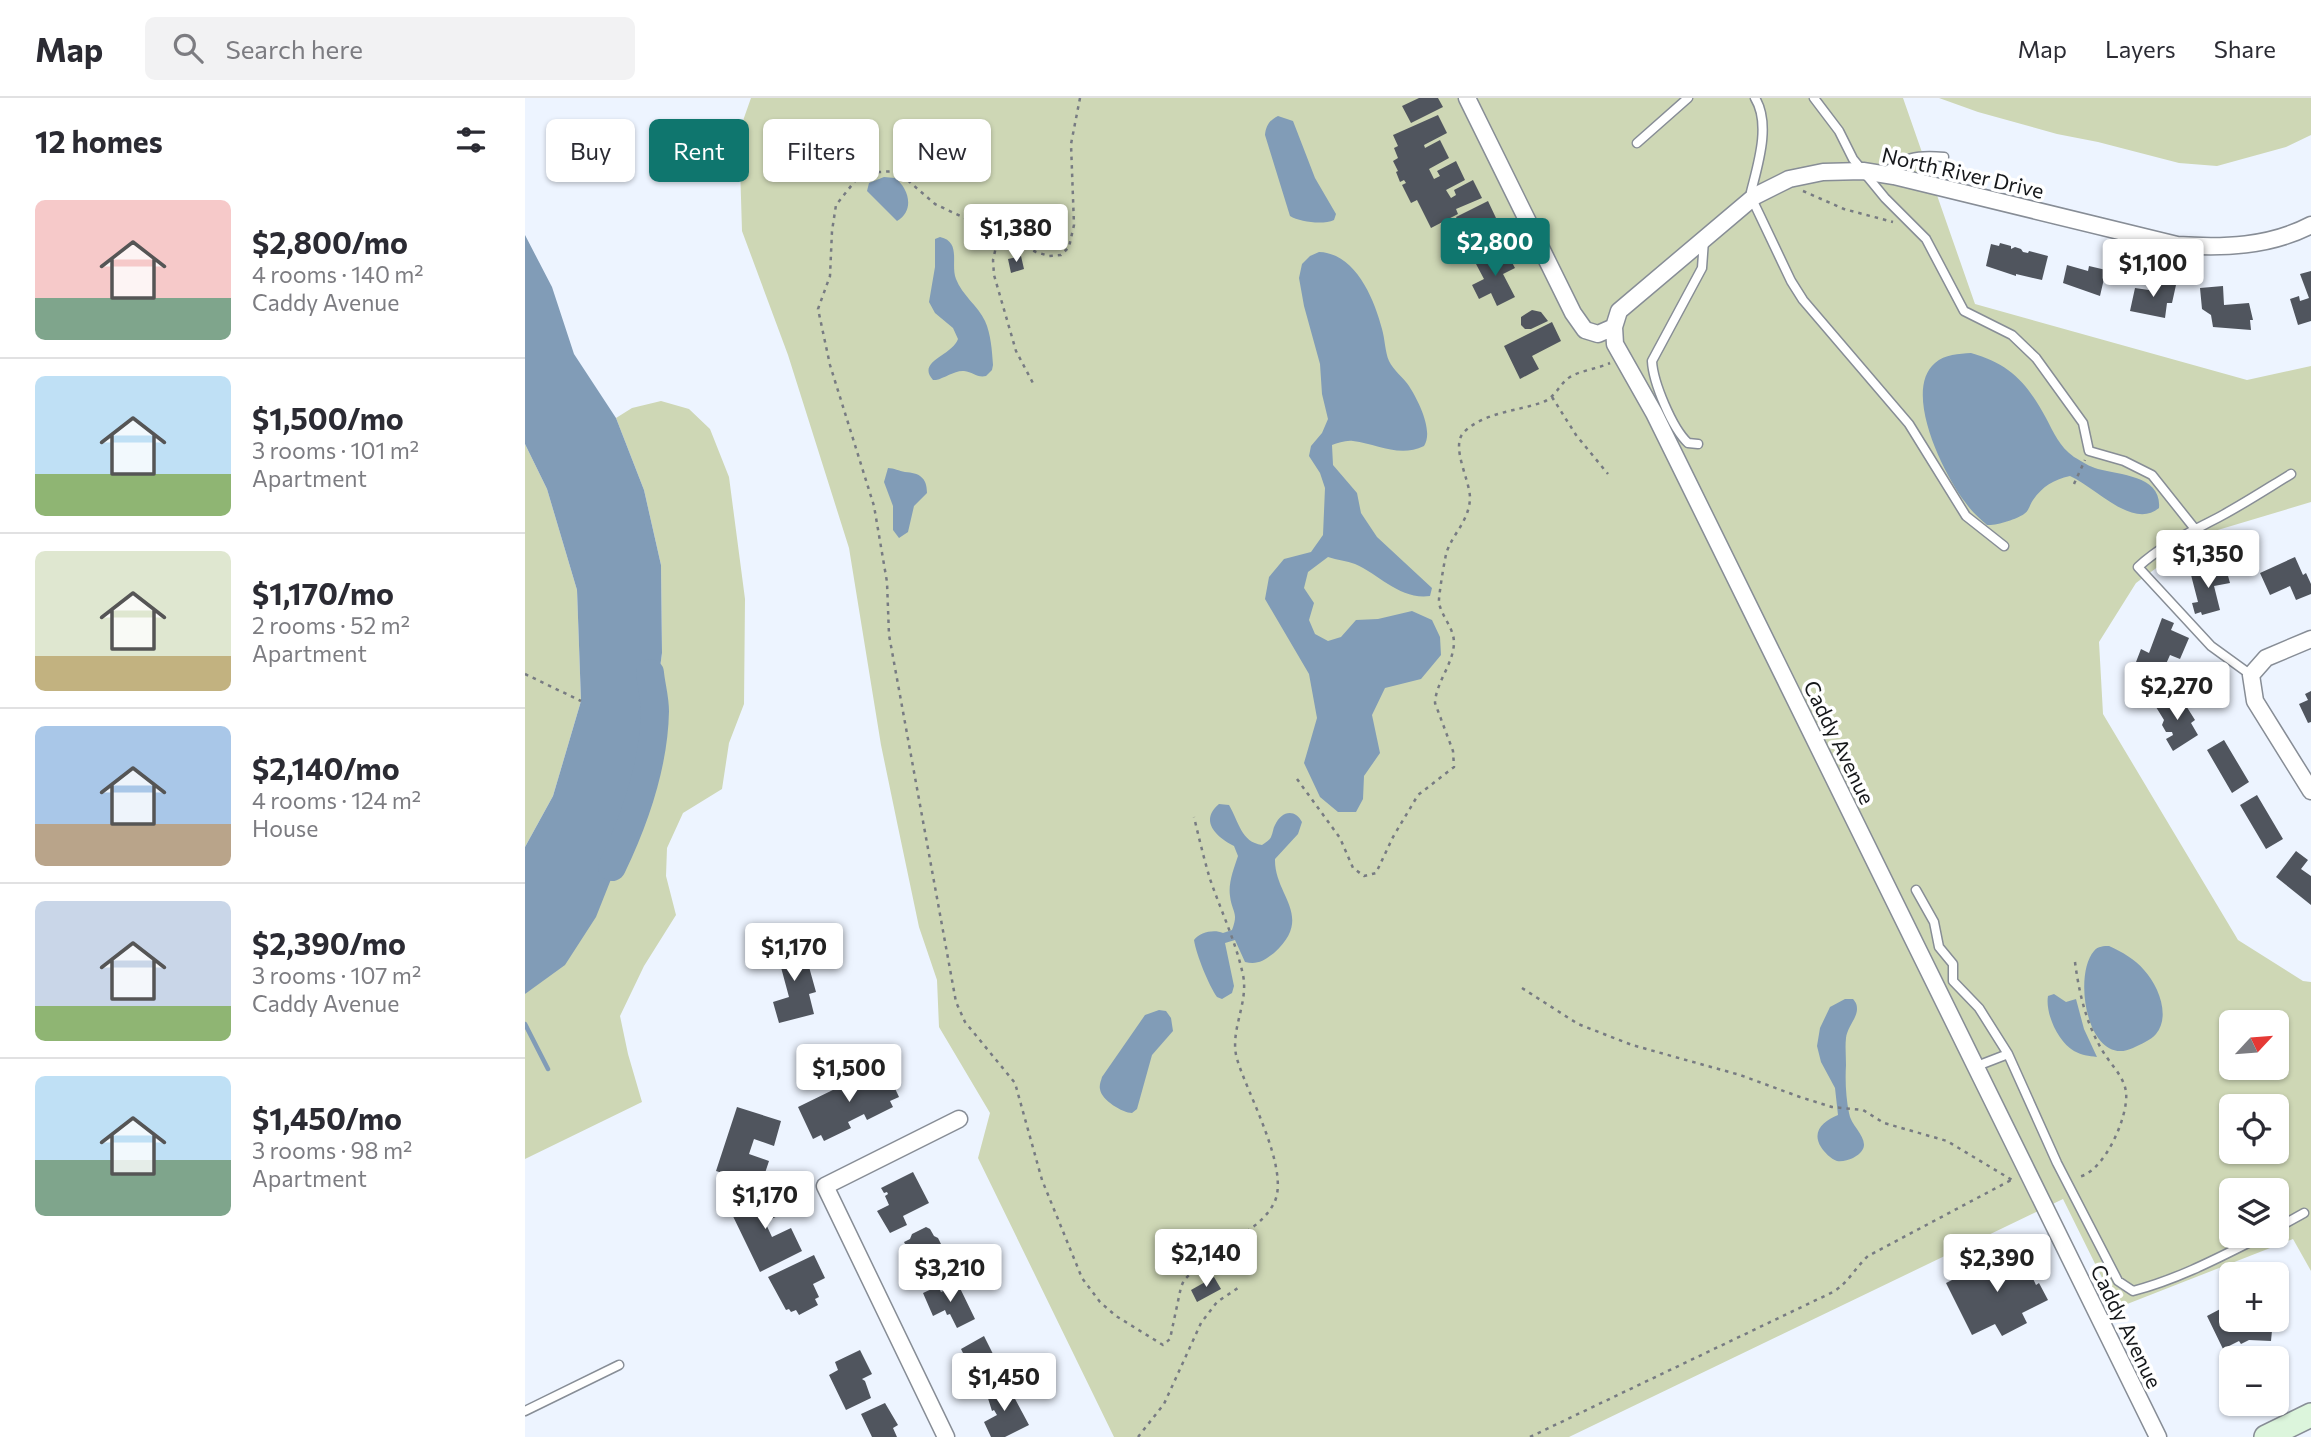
<!DOCTYPE html>
<meta charset="utf-8">
<style>
body{margin:0;font-family:Commissioner,sans-serif;background:#f2f2f3;color:#2b2b33;height:100vh;display:flex;flex-direction:column;font-size:26px;white-space:nowrap}
*{box-sizing:border-box;margin:0}
p{font-size:23px;color:#7c7c81}
.icon{flex:none;width:38px;height:38px;fill:none;stroke:currentColor;stroke-width:2;stroke-linecap:round;stroke-linejoin:round}
.map{position:relative;flex:1;overflow:hidden}
.side{display:flex;flex-direction:column;background:#fff;width:525px}
.side>*{flex:none}
.banner{position:absolute;left:21px;top:21px;width:665px;height:63px;display:flex;gap:14px}
.needle{width:46px;rotate:64deg}
.tools{position:absolute;left:1694px;top:912px;display:grid;gap:14px}
.tools a{display:grid;place-items:center;width:70px;height:70px;border-radius:10px;background:#fff;box-shadow:0 2px 5px #0004;font-size:35px}
.price{position:absolute;translate:-50% -60px;padding:0 16px;border-radius:7px;background:#fff;color:#222;font-size:23px;line-height:46px;filter:drop-shadow(0 2px 4px #0008)}
.price::after{content:'';position:absolute;left:50%;top:42px;width:21px;height:16px;margin-left:-10px;background:inherit;clip-path:polygon(0 0,100% 0,50% 100%)}
.price.selected{background:#0f766e;color:#fff}
ul{padding:0;list-style:none}
li{display:flex;align-items:center;gap:21px;height:175px;padding:0 35px}
li+li{border-top:2px solid #e1e1e2}
li span{display:grid;place-items:center;flex:none;width:196px;height:140px;border-radius:10px;color:#555}
li>.icon{margin-inline-start:auto}
span .icon{width:84px;height:84px;fill:#fffc;stroke-width:1}
li b{font-size:30px}
h2{display:flex;justify-content:space-between;align-items:center;height:84px;padding:0 35px;font-size:30px}
.pill{padding:0 24px;border-radius:10px;background:#fff;box-shadow:0 2px 5px #0004;font-size:24px;line-height:63px}
.pill.selected{background:#0f766e;color:#fff}
header{display:flex;align-items:center;gap:42px;box-sizing:border-box;height:98px;padding:0 35px;background:#fff;border-bottom:2px solid #e1e1e2}
header strong{font-size:33px}
nav{display:flex;gap:38px;margin-inline-start:auto;font-size:24px}
.search{width:490px;height:63px;background:#f2f2f3;display:flex;align-items:center;gap:18px;box-sizing:border-box;padding:0 24px;border-radius:10px;color:#7c7c81;font-size:26px}
main{display:flex;flex:1;min-height:0}
.map>svg:first-child{display:block}
.green{fill:#ced7b5;fill-rule:evenodd}
.water{fill:#819cb7}
.lines{fill:none;stroke-linecap:round;stroke-linejoin:round}
.stream{stroke:#819cb7;stroke-width:4.5}
.river{stroke:#819cb7;stroke-width:28}
.building{fill:#50555e}
.lane-casing{stroke:#878d96;stroke-width:11}
.street-casing{stroke:#878d96;stroke-width:19}
.secondary-casing{stroke:#878d96;stroke-width:26}
.path{stroke:#777b82;stroke-width:2.5;stroke-dasharray:3.5 5;stroke-linecap:butt}
.lane{stroke:#fff;stroke-width:8}
.street{stroke:#fff;stroke-width:16}
.secondary{stroke:#dcf5dc;stroke-width:23}
.labels{text-anchor:middle;dominant-baseline:central;stroke-width:7;stroke-linejoin:round;paint-order:stroke}
.street-label{font-size:21px;fill:#15171a;stroke:#fff}
</style>
<header>
<strong>Map</strong>
<div class="search"><svg class="icon" aria-label="search" viewBox="0 0 24 24"><circle cx="10" cy="10" r="6"/><path d="M15 15l6 6"/></svg>Search here</div>
<nav><a>Map</a><a>Layers</a><a>Share</a></nav>
</header>
<main>
<section class="side">
<h2>12 homes<svg class="icon" aria-label="filters" viewBox="0 0 24 24"><path d="M4 7h16M4 17h16"/><circle cx="9" cy="7" r="2"/><circle cx="15" cy="17" r="2"/></svg></h2>
<ul>
<li><span style="background:linear-gradient(#f6c9c9 70%,#7fa58c 0)"><svg class="icon" aria-label="home" viewBox="0 0 24 24"><path d="M3 11l9-7 9 7M6 9v11h12V9"/></svg></span><div><b>$2,800/mo</b><p>4 rooms · 140 m²</p><p>Caddy Avenue</p></div></li>
<li><span style="background:linear-gradient(#bfe0f5 70%,#8fb573 0)"><svg class="icon" aria-label="home" viewBox="0 0 24 24"><path d="M3 11l9-7 9 7M6 9v11h12V9"/></svg></span><div><b>$1,500/mo</b><p>3 rooms · 101 m²</p><p>Apartment</p></div></li>
<li><span style="background:linear-gradient(#dfe7d0 75%,#c2b280 0)"><svg class="icon" aria-label="home" viewBox="0 0 24 24"><path d="M3 11l9-7 9 7M6 9v11h12V9"/></svg></span><div><b>$1,170/mo</b><p>2 rooms · 52 m²</p><p>Apartment</p></div></li>
<li><span style="background:linear-gradient(#a9c7e8 70%,#b9a48a 0)"><svg class="icon" aria-label="home" viewBox="0 0 24 24"><path d="M3 11l9-7 9 7M6 9v11h12V9"/></svg></span><div><b>$2,140/mo</b><p>4 rooms · 124 m²</p><p>House</p></div></li>
<li><span style="background:linear-gradient(#c9d6e8 75%,#8fb573 0)"><svg class="icon" aria-label="home" viewBox="0 0 24 24"><path d="M3 11l9-7 9 7M6 9v11h12V9"/></svg></span><div><b>$2,390/mo</b><p>3 rooms · 107 m²</p><p>Caddy Avenue</p></div></li>
<li><span style="background:linear-gradient(#bfe0f5 60%,#7fa58c 0)"><svg class="icon" aria-label="home" viewBox="0 0 24 24"><path d="M3 11l9-7 9 7M6 9v11h12V9"/></svg></span><div><b>$1,450/mo</b><p>3 rooms · 98 m²</p><p>Apartment</p></div></li>
</ul>
</section>
<div class="map">
<svg width="1786" height="1339" viewBox="0 0 1786 1339">
<rect width="100%" height="100%" fill="#edf4ff"/>
<path class="green" d="M226,0H1378L1450,206L1722,282L1786,268V404L1676,437L1611,485L1574,544L1578,616L1713,842L1778,883L1786,884V1173L1768,1141L1592,1210L1538,1101L1044,1339H589L453,1060L465,1015L414,929L412,882L394,829L373,729L356,647L324,450L263,257L217,133L214,34ZM1706,924H1752V970H1706ZM1706,1008H1752V1054H1706ZM1706,1092H1752V1138H1706Z
M1414,0H1786V37L1761,49L1692,68L1654,65L1573,44L1532,36L1453,14Z
M136,303L164,311L185,331L204,379L220,501L219,606L204,645L197,691L158,715L142,750L141,778L151,817L119,868L95,918L103,956L117,1004L0,1061V896L98,751L124,652L137,555L136,467L119,392L91,320L107,310Z
M0,346L22,391L52,492L56,603L28,698L0,749Z"/>
<path class="water" d="M753,18L768,23L790,80L811,116L809,122C798,127 775,124 765,118L740,37C741,27 745,22 753,18Z
M359,79L370,80C384,90 390,113 372,123L342,93L344,85Z
M0,137L27,189L49,256L91,320L119,392L136,467L137,555L124,652L98,751L71,819L40,867L0,896V749L28,698L56,603L52,492L22,391L0,346Z
M415,139C437,144 425,166 431,181C437,197 453,208 460,223C466,236 467,253 468,267L467,272L461,278C452,280 448,274 439,273C430,272 420,280 411,282H408C391,263 427,258 433,241L428,230L410,215L404,204L410,169V141Z
M794,154C830,155 849,200 857,231C860,241 860,254 864,263C868,272 879,280 884,288C893,302 909,333 899,348C874,360 853,346 828,343C821,342 813,345 807,347L808,367L832,395L836,415L852,439L907,490L905,498C875,502 855,477 830,466C822,463 812,462 803,459L783,474L779,490L789,505L784,522L790,536L803,543L816,539L831,522L853,521L887,513L907,522L915,539L916,557L896,581L860,590L847,617L855,655L839,678L838,701L831,714H813L795,699L779,665L792,620L784,576L740,501L744,479L759,461L786,454L798,437L800,390L795,375L784,358L786,348L797,335L803,321L797,296L795,266L779,208L774,180L777,166L785,158Z
M1446,255C1485,266 1502,285 1521,320C1529,335 1534,348 1549,359C1556,363 1565,369 1573,371C1596,377 1637,378 1634,410C1608,432 1570,389 1545,378C1528,382 1518,388 1508,402C1505,406 1504,413 1499,416C1492,421 1471,428 1462,427C1454,420 1446,413 1440,404C1419,377 1377,293 1410,265C1420,256 1434,256 1446,255Z
M363,370C369,370 374,373 380,374C394,375 402,379 402,395L389,408L383,434L374,440L368,432V408L359,384Z
M694,706L704,707C714,724 716,744 737,747C741,744 745,742 746,739C748,735 748,730 750,727C756,713 770,710 777,724L773,736L750,761C749,798 790,818 749,855C739,863 732,867 720,864L710,842L700,845L709,888L707,895L697,901L692,899C684,888 671,856 669,842C675,834 689,831 698,835L707,832C714,814 707,815 705,798C703,785 709,770 713,758L709,748C691,739 674,723 694,706Z
M1584,848C1597,854 1610,861 1619,872C1633,887 1646,918 1631,936C1626,942 1616,946 1608,950C1563,971 1547,878 1569,853C1573,848 1579,848 1584,848Z
M1529,896L1541,904L1551,901L1559,931L1572,959C1564,958 1556,957 1549,953C1533,944 1520,915 1523,898Z
M1320,901H1328C1331,905 1332,906 1332,911C1332,920 1322,930 1321,940C1320,949 1321,958 1321,967C1320,983 1321,1000 1324,1015C1326,1031 1354,1046 1328,1060C1323,1062 1317,1064 1312,1063C1306,1061 1299,1054 1296,1049C1286,1033 1299,1023 1313,1017L1310,990L1296,964L1292,948L1295,930L1305,909Z
M634,912L641,913L646,920L648,933L627,957L612,1011L607,1015C598,1015 576,1002 575,991C574,987 576,983 577,979L620,917Z"/>
<g class="lines">
<path class="stream" d="M0,926L23,971"/>
<path class="river" d="M87,769C110,721 129,667 130,613C130,600 126,587 125,575"/>
</g>
<path class="building" d="M894,0H913L918,9L886,25L877,8Z
M913,17L922,35L899,47L900,50L915,42L924,60L904,71L909,81L915,78L912,73L931,63L940,82L921,92L926,100L931,97L929,92L948,82L957,100L931,111L933,116L906,130L892,102L886,105L877,87L881,85L879,82L875,84L871,74L873,73L868,63L873,60L869,50L873,48L868,37Z
M963,103L971,120L940,136L931,119Z
M1475,145L1486,148V151L1490,149L1496,151L1498,154L1503,155L1504,153L1523,158L1517,182L1491,176V178L1461,168L1466,146L1474,148Z
M980,151L990,170L978,176L990,199L972,208L966,195L954,201L947,187L959,181L951,166Z
M496,158L499,171L486,175L483,161Z
M1542,167L1563,173L1564,168L1581,172L1575,198L1538,185Z
M1786,173V223L1773,227L1765,201L1774,198L1775,203L1784,200L1775,176Z
M1626,181L1651,187L1647,205H1642L1640,220L1605,213L1610,190L1624,192Z
M1698,188L1699,207L1724,205L1728,222H1725L1726,232L1688,229L1686,217L1677,211L1675,190Z
M1007,212L1016,214L1023,223L1006,231H1000L996,227V219Z
M1027,224L1036,243L1007,258L1014,271L995,281L979,248Z
M1770,459L1778,477L1781,475L1786,486V496L1771,502L1765,488L1745,497L1735,475Z
M1700,467L1705,485L1689,488L1695,512L1677,517L1676,514L1670,516L1667,505L1673,504L1666,477L1684,472L1686,478L1691,476L1689,470Z
M1637,520L1649,525L1646,532L1664,540L1655,561L1645,557L1637,575L1611,564L1616,551L1624,555Z
M1786,593V624L1783,625L1774,606L1783,602L1780,596Z
M1653,595L1670,622L1666,625L1673,637L1648,653L1641,641L1648,637L1647,634H1641L1637,627L1639,622L1631,609Z
M1699,642L1724,684L1707,695L1682,652Z
M1732,697L1758,741L1741,751L1715,707Z
M1771,753L1783,762L1776,771L1786,778V807L1751,779Z
M272,841L277,860L281,858L291,894L284,896L289,916L254,925L248,904L264,899L250,847Z
M359,967L374,999L365,1003L368,1009L342,1022L339,1016L323,1024L326,1030L299,1043L296,1037L288,1041L273,1009Z
M212,1009L256,1023L249,1048L229,1041L224,1056L244,1063L236,1087L191,1073Z
M388,1074L404,1105L378,1118L382,1127L365,1135L352,1113L364,1107L360,1098L363,1096L362,1094L359,1095L356,1090Z
M248,1092L259,1115L240,1124L247,1139L266,1130L277,1153L235,1174L204,1110L215,1105L216,1108Z
M401,1129L405,1131L409,1138L413,1140L422,1158L421,1163L412,1167L416,1175L391,1187L379,1164L387,1160L379,1144L385,1141L387,1136Z
M1493,1149L1511,1187L1514,1185L1523,1202L1497,1215L1502,1225L1477,1238L1470,1226L1447,1237L1421,1185Z
M289,1157L300,1180L288,1186L294,1199L290,1201L293,1207L274,1217L271,1212L266,1214L264,1211L261,1212L243,1179Z
M689,1179L696,1191L672,1204L666,1192Z
M433,1186L450,1221L432,1230L425,1216L422,1217L420,1212L408,1218L398,1195L413,1188L416,1194Z
M1701,1208L1709,1225L1715,1222H1748L1746,1243L1724,1242L1716,1246L1714,1243L1698,1251L1682,1218Z
M459,1238L473,1266L457,1274L461,1283L445,1291L433,1270L443,1265L436,1251Z
M335,1252L347,1276L337,1281L340,1283L346,1300L321,1312L304,1277L313,1272L310,1264Z
M481,1284L504,1327L480,1339H466L459,1324L472,1317L469,1312L467,1313L461,1294Z
M360,1305L373,1327L368,1330L372,1339H347L336,1316Z"/>
<g class="lines">
<g class="lane-casing">
<path id="lane" d="M1230,0C1246,26 1233,66 1226,94L1227,101L1266,183L1278,202L1384,326L1441,418L1479,448
M1289,0L1314,33L1328,61L1360,100L1401,141L1439,213L1487,237L1511,260L1558,325L1564,353L1599,363L1627,377L1670,431
M1112,45L1163,0
M1357,76C1380,60 1390,56 1419,59
M1173,346L1163,345C1147,330 1128,284 1127,263L1177,170L1179,142
M1726,577L1686,548L1613,469C1638,446 1666,434 1696,418C1720,405 1743,390 1766,376
M1391,792L1409,824L1414,849L1428,866V883L1454,910L1483,956L1532,1065L1593,1183L1608,1193C1654,1181 1695,1159 1737,1138
M1452,968L1483,956
M1752,1130L1779,1115
M0,1313L94,1267"/>
</g>
<g class="street-casing">
<path id="street" d="M942,0L1048,215L1060,232L1073,236L1089,229
M1786,541L1741,560L1726,577L1730,603L1786,693
M421,1339L300,1088L434,1021
M1633,1339L1129,315L1090,246L1089,229L1094,213L1230,98L1264,81L1298,74L1338,73L1369,78L1652,147C1698,150 1744,149 1786,127"/>
</g>
<g class="secondary-casing">
<path id="secondary" d="M1741,1339L1786,1317"/>
</g>
<path class="path" d="M555,0L546,46L549,127L544,149L536,157L524,158L511,154L410,106L372,73L354,74L330,83L311,107L307,133L305,178L293,211L305,267L349,408L362,484L364,537L431,904L440,924L490,985L517,1082L557,1180L575,1204L591,1218L638,1247L645,1241L656,1189L659,1182L666,1175L664,1161C672,1154 683,1152 693,1148C714,1140 740,1125 750,1103C764,1069 722,995 712,961C704,933 724,905 718,877C711,844 696,813 685,781C679,761 674,740 669,719
M1278,93L1319,111L1368,124
M474,136L468,162L469,177L491,253L510,289
M1027,299L1051,337L1083,376
M1549,386L1560,362
M0,576L56,603
M772,681L815,740L828,770L839,778L851,775L868,739L893,697L929,669L928,653L910,605C911,584 928,567 929,545C929,530 917,519 914,505C913,501 920,458 922,453C929,434 944,423 945,400C945,382 925,348 939,334C959,314 994,313 1018,304C1031,299 1034,286 1045,279C1057,272 1072,271 1085,265
M1550,864C1554,895 1561,925 1577,952C1585,966 1599,978 1601,994C1604,1018 1579,1075 1553,1079
M997,890L1053,926L1107,947L1215,977L1275,999L1307,1009L1338,1012L1359,1025L1422,1043L1487,1082
M613,1339L639,1306L676,1225L692,1204L716,1188
M1005,1339L1308,1194C1323,1185 1330,1170 1343,1158L1488,1081"/>
<use href="#lane" class="lane"/>
<use href="#street" class="street"/>
<use href="#secondary" class="secondary"/>
</g>
<g class="labels">
<g class="street-label">
<text transform="translate(1438 74) rotate(13)">North River Drive</text>
<text transform="translate(1315 644) rotate(64)">Caddy Avenue</text>
<text transform="translate(1602 1228) rotate(64)">Caddy Avenue</text>
</g>
</g>
</svg>
<div class="tools">
<a><svg class="needle" viewBox="-14 -14 28 28"><path d="M0-13l5 13h-10z" fill="#e53935"/><path d="M0 13l5-13h-10z" fill="#7c7c81"/></svg></a>
<a><svg class="icon" aria-label="locate" viewBox="0 0 24 24"><circle cx="12" cy="12" r="6"/><path d="M12 2v4M12 18v4M2 12h4M18 12h4"/></svg></a>
<a><svg class="icon" aria-label="layers" viewBox="0 0 24 24"><path d="M12 4l9 5-9 5-9-5zM3 14l9 5 9-5"/></svg></a>
<a>+</a>
<a>−</a>
</div>
<b class="price" style="left:491px;top:166px">$1,380</b>
<b class="price selected" style="left:970px;top:180px">$2,800</b>
<b class="price" style="left:1628px;top:201px">$1,100</b>
<b class="price" style="left:1683px;top:492px">$1,350</b>
<b class="price" style="left:1652px;top:624px">$2,270</b>
<b class="price" style="left:269px;top:885px">$1,170</b>
<b class="price" style="left:324px;top:1006px">$1,500</b>
<b class="price" style="left:240px;top:1133px">$1,170</b>
<b class="price" style="left:681px;top:1191px">$2,140</b>
<b class="price" style="left:1472px;top:1196px">$2,390</b>
<b class="price" style="left:425px;top:1206px">$3,210</b>
<b class="price" style="left:479px;top:1315px">$1,450</b>
<div class="banner">
<a class="pill">Buy</a>
<a class="pill selected">Rent</a>
<a class="pill">Filters</a>
<a class="pill">New</a>
</div>
</div>
</main>
